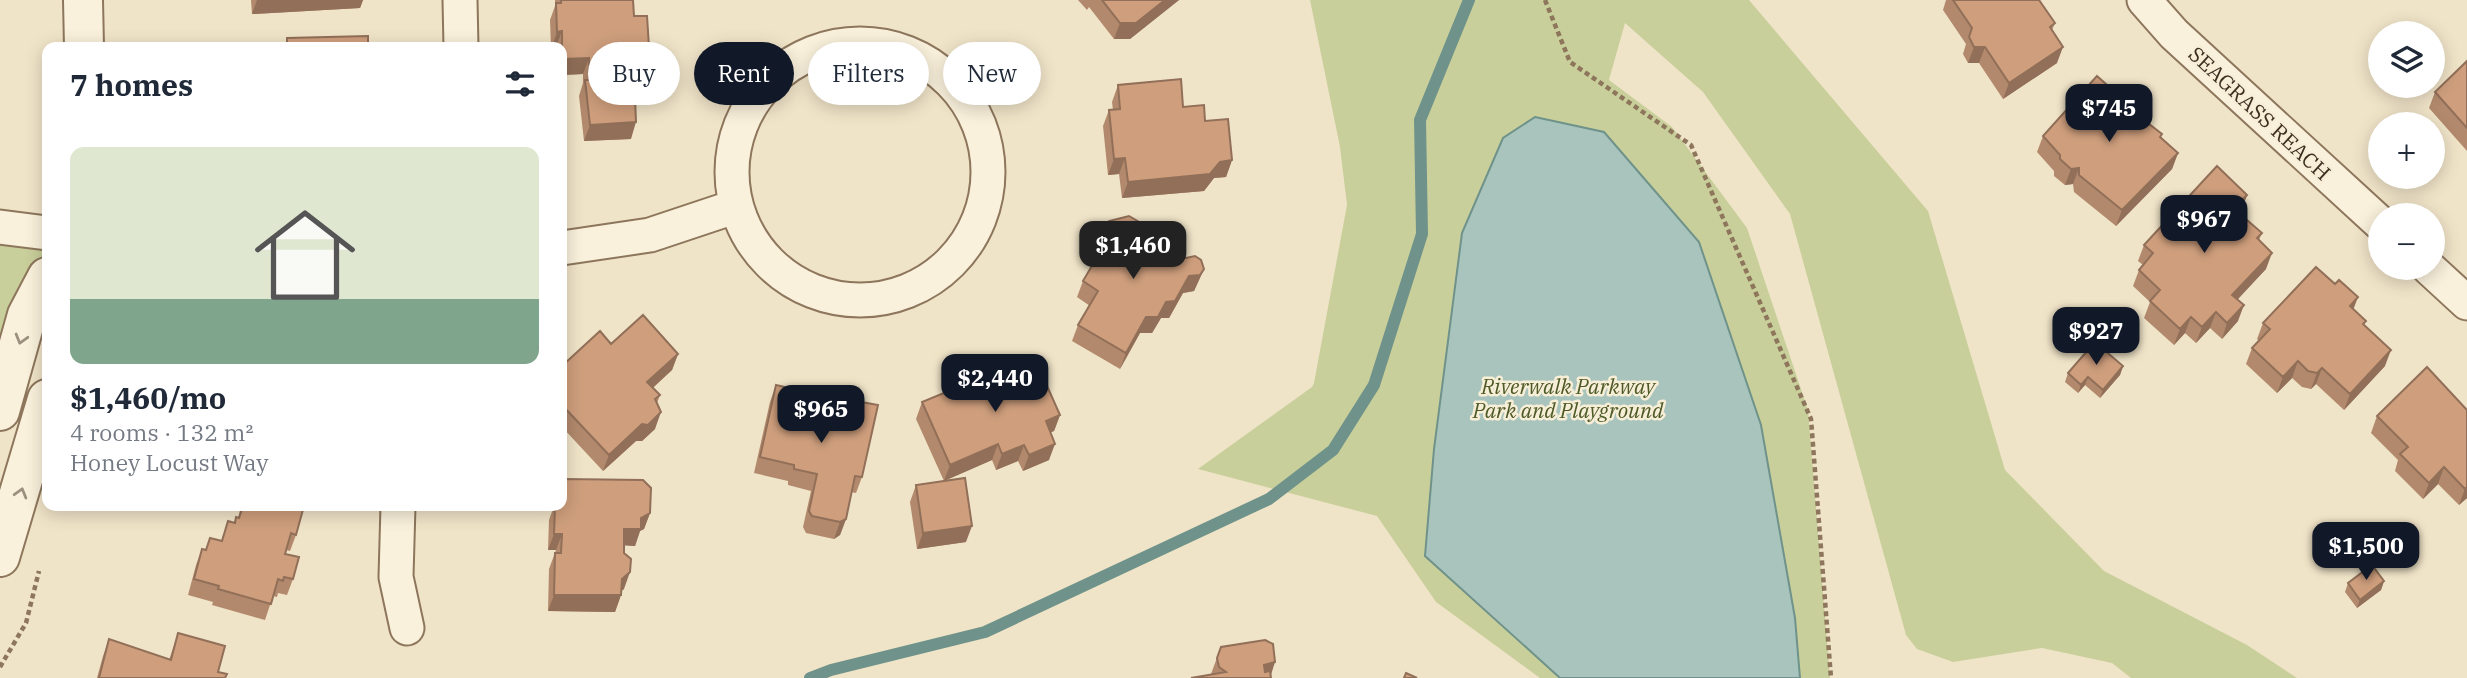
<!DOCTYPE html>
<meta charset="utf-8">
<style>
body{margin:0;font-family:"IBM Plex Serif",serif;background:#f2f2f3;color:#1f2937;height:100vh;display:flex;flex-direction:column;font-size:26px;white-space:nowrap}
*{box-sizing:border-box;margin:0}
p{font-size:23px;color:#747a83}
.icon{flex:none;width:38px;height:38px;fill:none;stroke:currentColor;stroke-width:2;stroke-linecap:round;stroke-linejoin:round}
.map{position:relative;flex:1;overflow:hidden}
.details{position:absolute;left:42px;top:42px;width:525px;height:469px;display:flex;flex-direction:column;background:#fff;border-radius:14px;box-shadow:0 4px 18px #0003}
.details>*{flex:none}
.guide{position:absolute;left:588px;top:42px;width:665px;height:63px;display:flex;gap:14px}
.controls{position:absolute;left:2368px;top:21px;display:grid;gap:14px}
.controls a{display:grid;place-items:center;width:77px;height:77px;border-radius:50%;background:#fff;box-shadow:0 4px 18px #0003;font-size:35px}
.price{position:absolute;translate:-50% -60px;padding:0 16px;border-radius:14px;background:#111827;color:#fff;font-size:23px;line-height:46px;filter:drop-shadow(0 2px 4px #0008)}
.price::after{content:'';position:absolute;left:50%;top:42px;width:21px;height:16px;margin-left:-10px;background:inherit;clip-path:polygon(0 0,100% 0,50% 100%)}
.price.current{background:#222;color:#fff}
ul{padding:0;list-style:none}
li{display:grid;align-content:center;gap:14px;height:371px;padding:0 28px}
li+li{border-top:2px solid #e0e1e3}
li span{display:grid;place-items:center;height:217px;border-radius:14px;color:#555}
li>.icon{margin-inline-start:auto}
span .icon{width:126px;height:126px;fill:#fffc;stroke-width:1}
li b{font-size:30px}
h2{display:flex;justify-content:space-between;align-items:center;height:84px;padding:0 28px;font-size:30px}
.chip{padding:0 24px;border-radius:32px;background:#fff;box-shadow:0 4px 18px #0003;font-size:24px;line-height:63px}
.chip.current{background:#111827;color:#fff}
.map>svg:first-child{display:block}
.green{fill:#c9cf9b}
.water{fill:#a9c4bc;stroke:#6f938a;stroke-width:2}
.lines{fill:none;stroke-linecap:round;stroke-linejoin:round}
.stream{stroke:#6f938a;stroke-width:12}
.minor-casing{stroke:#8d765c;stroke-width:37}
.tertiary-casing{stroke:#8d765c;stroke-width:42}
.path{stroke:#8d765c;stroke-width:4.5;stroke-dasharray:5 3.5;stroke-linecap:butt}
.minor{stroke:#faf1dc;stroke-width:33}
.tertiary{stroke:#faf1dc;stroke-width:38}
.wall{fill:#b2896c}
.shaded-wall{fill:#916f58}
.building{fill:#cf9f7d;stroke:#916f58;stroke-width:2}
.oneway{stroke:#9c907e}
.labels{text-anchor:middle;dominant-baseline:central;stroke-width:5;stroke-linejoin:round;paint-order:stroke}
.street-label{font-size:21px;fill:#3d2e20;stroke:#f7eed8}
.park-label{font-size:21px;font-style:italic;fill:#4d5a26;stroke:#f7eed8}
</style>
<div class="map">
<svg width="2467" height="678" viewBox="0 0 2467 678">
<rect width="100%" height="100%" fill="#f0e4c8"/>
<path class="green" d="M1310,0H1749L1928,211L2005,470L2104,571L2247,645L2297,678H2131L2112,663L2042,648L1953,662L1917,649L1906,635L1790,214L1703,92L1625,23L1609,80L1672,127L1747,228L1808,410L1830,678H1540L1436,602L1377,516L1198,469L1312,387L1314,383L1347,205L1340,147Z
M0,228L47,234V273L0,356Z"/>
<path class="water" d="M1535,117L1604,132L1699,242L1761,425L1795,618L1800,678H1560L1425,556L1434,449L1462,233L1503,138Z"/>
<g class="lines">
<path class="stream" d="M810,678L831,670L985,632L1269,499L1333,450L1374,385L1422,234L1420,120L1469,0"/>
<g class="minor-casing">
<path id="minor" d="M460,0L461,47
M2144,0L2174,34L2380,223
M732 172a128 128 0 1 1 256 0a128 128 0 1 1-256 0Z
M0,227L47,233
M562,248L650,235L734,207
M2429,268L2467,303
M398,506L396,577L407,628"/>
</g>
<g class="tertiary-casing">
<path id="tertiary" d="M83,0L84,47
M0,411L27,315L47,277
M0,557L47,399"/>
</g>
<path class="path" d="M1545,0L1570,62L1691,145L1811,419L1831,678
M0,667L26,623L39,571"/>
<use href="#minor" class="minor"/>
<use href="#tertiary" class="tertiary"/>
</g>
<path class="wall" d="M251,0H363L360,8L252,14Z
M555,0H633L634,16L643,63H634L631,139L584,141L579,96L583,83V74L562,75V47H551L550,20L555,6Z
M1078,0H1179L1130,39H1114L1089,7L1087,10Z
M1946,0H2039L2055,23L2052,30L2057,63L2003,99L1979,63H1968L1963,54L1966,44L1943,10Z
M2467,61V151L2429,108L2435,92Z
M1118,85L1183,107L1205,121L1232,160L1226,177L1214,178L1204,191L1122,198L1119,174L1108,175L1103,126L1109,110H1113L1112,102Z
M2133,108L2132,111L2162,134L2161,137L2178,153L2172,169L2116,226L2074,192L2073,184L2065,185L2054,176V171L2037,152L2043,136Z
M2247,195L2241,211L2236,217L2244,225L2262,233L2259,240L2266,269L2237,299L2238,321L2222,339L2210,328L2196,343L2185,333L2174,345L2144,318L2150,302L2133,286L2139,270L2143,265L2138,261L2144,245Z
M1099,240L1157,241L1204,269L1194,291L1183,293L1169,318H1161L1152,333H1140L1120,369L1072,341L1078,325L1090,306L1077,297L1083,281L1095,261L1093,256Z
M2353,309L2365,326L2385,366L2344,410L2316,384L2311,389L2302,387L2292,378L2277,393L2246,364L2252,348L2259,341L2257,339L2263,323Z
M611,344L678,354L672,370L653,388L660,395L657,403L655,429L642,441H636L603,471L562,427V366Z
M2123,366L2120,375L2100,398L2085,385L2078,393L2065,382L2068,373Z
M984,376L1060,415L1054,431L1050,432L1049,460L1023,471L1018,461L996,470L992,460L944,481L916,419L922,402L970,387L982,382Z
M776,385L819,403L831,406L834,397L862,477L856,493L851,492L846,519L840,535L834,539L806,533L803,527L811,491L788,485V481L754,473L770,402Z
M2467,410V498L2459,505L2438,484L2423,499L2395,471L2398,460L2371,433L2377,416Z
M564,479L650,513L644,529L640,531L635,546L624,545V589L621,591V595L615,612L548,611L549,569L556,550H548L549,520L554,506H562V484Z
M916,485L966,542L917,549L910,502Z
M241,506H304L296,535L290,551L286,550L285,554L293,579L287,595L278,593L277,597L273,596L265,620L212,605L213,602L188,595L196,565L202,549L206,550L210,538L221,541L228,521L234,523L236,517L238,518Z
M2384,581L2381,590L2357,608L2345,592L2348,583Z
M178,633L225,678H97L103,656L109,639L169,660Z
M1221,647L1271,675L1211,674Z"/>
<path class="shaded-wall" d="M257,0H363L360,8L252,14Z
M1165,0H1179L1130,39H1114L1120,23Z
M562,31L556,47H552L557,32Z
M633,47H649L643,63H627Z
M1974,47H1985L1979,63H1968Z
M2063,47L2057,63L2003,99L2009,83Z
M589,58L583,74L562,75V59Z
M636,122L631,139L584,141L590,125Z
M2178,153L2172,169L2116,226L2122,210Z
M1125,158L1119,174L1108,175L1114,159Z
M1232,160L1226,177L1214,178L1204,191L1122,198L1128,182L1220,162Z
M2079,168L2073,184L2065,185L2071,169Z
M2247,195L2241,211L2225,229L2230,213Z
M2272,253L2266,269L2227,311L2232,295Z
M1204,269L1194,291L1183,293L1169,318H1161L1152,333H1140L1120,369L1126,353L1146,317L1166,302L1189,276Z
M2358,297L2352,313L2350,306Z
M2244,305L2238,321L2222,339L2227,323Z
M2216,312L2210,328L2196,343L2202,327Z
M2191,317L2185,333L2174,345L2180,329Z
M2391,350L2385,366L2344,410L2350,394Z
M678,354L672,370L641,398L647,382Z
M2298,361L2292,378L2277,393L2283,377Z
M2123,366L2120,375L2100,398L2103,390Z
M2322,368L2316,384L2311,389L2317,373Z
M2088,377L2085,385L2078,393L2081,385Z
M661,412L655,429L642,441H636L603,471L609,455L642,424Z
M1060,415L1054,431L1040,437L1046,421Z
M998,444L992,460L944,481L950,465Z
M1055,444L1049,460L1023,471L1029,455Z
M1024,445L1018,461L996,470L1002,454Z
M2444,467L2438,484L2423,499L2429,483Z
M2467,487V498L2459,505L2465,489Z
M650,513L644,529L640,531L635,546L618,545L624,529Z
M846,519L840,535L834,539L840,522Z
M972,526L966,542L917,549L923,533Z
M554,534H562L556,550H548Z
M630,572L624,589L616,595H621L615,612L548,611L554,595L622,579Z
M2384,581L2381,590L2357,608L2360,600Z
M1275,662L1270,678H1259L1264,665Z"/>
<path class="building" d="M561,0H633L634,16H647L649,47H633L636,122L590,125L585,80H590L589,58L562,59V31L557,32L556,3H561Z
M1102,0H1165L1136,23H1120Z
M1953,0H2039L2055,23L2050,27L2063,47L2009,83L1985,47H1974L1969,37L1972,28Z
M368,36V47H237L287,46V38Z
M2467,61V128L2435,92Z
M2097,76L2133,108L2131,110L2162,134L2160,137L2178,153L2122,210L2079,175V168L2071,169L2060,159V155L2043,136Z
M1181,79L1183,107L1204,105L1205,121L1228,119L1232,160L1220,162L1210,174L1128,182L1125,158L1114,159L1109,110L1120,109L1118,85Z
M2217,166L2247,195L2230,213L2244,225L2247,220L2262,233L2257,238L2272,253L2232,295L2244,305L2227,323L2216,312L2202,327L2191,317L2180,329L2150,301L2160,290L2139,270L2153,253L2144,245Z
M1129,216L1160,234L1156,240L1186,258L1195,256L1201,260L1204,269L1200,275L1189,276L1175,301L1166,302L1158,317H1146L1126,353L1078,325L1098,291L1083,281L1102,249L1099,240L1109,221Z
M2316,267L2335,284L2339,280L2358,297L2350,306L2366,321L2363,324L2391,350L2350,394L2322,368L2317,373L2308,371L2298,361L2283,377L2252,348L2270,329L2263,323Z
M643,315L678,354L647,382L660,395L655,399L661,412L648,425L642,424L609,455L562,405V366L600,331L611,344Z
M2095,342L2123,366L2103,390L2088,377L2081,385L2068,373Z
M1035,359L1060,415L1046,421L1055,444L1029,455L1024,445L1002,454L998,444L950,465L922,402L968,383L970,387L986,381L984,376Z
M2427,367L2467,410V487L2465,489L2444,467L2429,483L2400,454L2408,447L2377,416Z
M776,385L820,395L819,403L832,407L834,397L878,405L862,477L855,476L846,519L840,522L812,516L809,511L817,474L794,469V465L760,457Z
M965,478L972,526L923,533L916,485Z
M564,479L643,480L651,488L650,513L641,518V529H624V553L631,559L630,572L622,579L621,595H554L555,553H561L562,534H554L555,506H562V504H563Z
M243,506H304L296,535L291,533L285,554L299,557L293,579L284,577L283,581L278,579L271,604L218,589L219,586L194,579L202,549L206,550L210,538L222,541L228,521L235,523L236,517L239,518Z
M2372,565L2384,581L2360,600L2348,583Z
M178,633L225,646L218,672L227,674L225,678H99L109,639L171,660Z
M1265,640L1273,644L1275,662L1264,665L1265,672L1270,671L1271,678H1191L1226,672L1219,667L1217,658L1221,647Z
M1406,673L1417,678H1404Z"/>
<defs><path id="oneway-chevron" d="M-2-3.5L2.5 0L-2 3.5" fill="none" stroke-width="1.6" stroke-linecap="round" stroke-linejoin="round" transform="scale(1.75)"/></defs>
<g class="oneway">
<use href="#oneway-chevron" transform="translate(21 339) rotate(106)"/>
<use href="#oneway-chevron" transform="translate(21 493) rotate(-74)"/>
</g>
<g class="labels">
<g class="street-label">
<text transform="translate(2260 113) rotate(43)">SEAGRASS REACH</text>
</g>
<g class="park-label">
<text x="1568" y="386">Riverwalk Parkway<tspan x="1568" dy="24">Park and Playground</tspan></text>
</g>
</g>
</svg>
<div class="controls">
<a><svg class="icon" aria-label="layers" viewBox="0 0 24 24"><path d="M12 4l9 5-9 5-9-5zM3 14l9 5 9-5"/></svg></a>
<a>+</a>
<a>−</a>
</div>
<b class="price" style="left:2109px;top:144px">$745</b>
<b class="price" style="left:2204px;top:255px">$967</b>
<b class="price current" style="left:1133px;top:281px">$1,460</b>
<b class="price" style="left:2096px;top:367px">$927</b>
<b class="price" style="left:995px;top:414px">$2,440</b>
<b class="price" style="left:821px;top:445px">$965</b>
<b class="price" style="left:2366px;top:582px">$1,500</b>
<div class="guide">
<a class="chip">Buy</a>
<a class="chip current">Rent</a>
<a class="chip">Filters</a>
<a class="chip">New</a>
</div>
<section class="details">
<h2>7 homes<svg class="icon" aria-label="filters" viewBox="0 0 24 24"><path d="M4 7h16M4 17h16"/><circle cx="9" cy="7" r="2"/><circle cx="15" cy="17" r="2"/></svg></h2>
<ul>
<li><span style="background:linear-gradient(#dfe7d0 70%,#7fa58c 0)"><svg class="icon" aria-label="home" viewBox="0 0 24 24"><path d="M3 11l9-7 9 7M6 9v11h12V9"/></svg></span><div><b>$1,460/mo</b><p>4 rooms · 132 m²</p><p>Honey Locust Way</p></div></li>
</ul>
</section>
</div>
